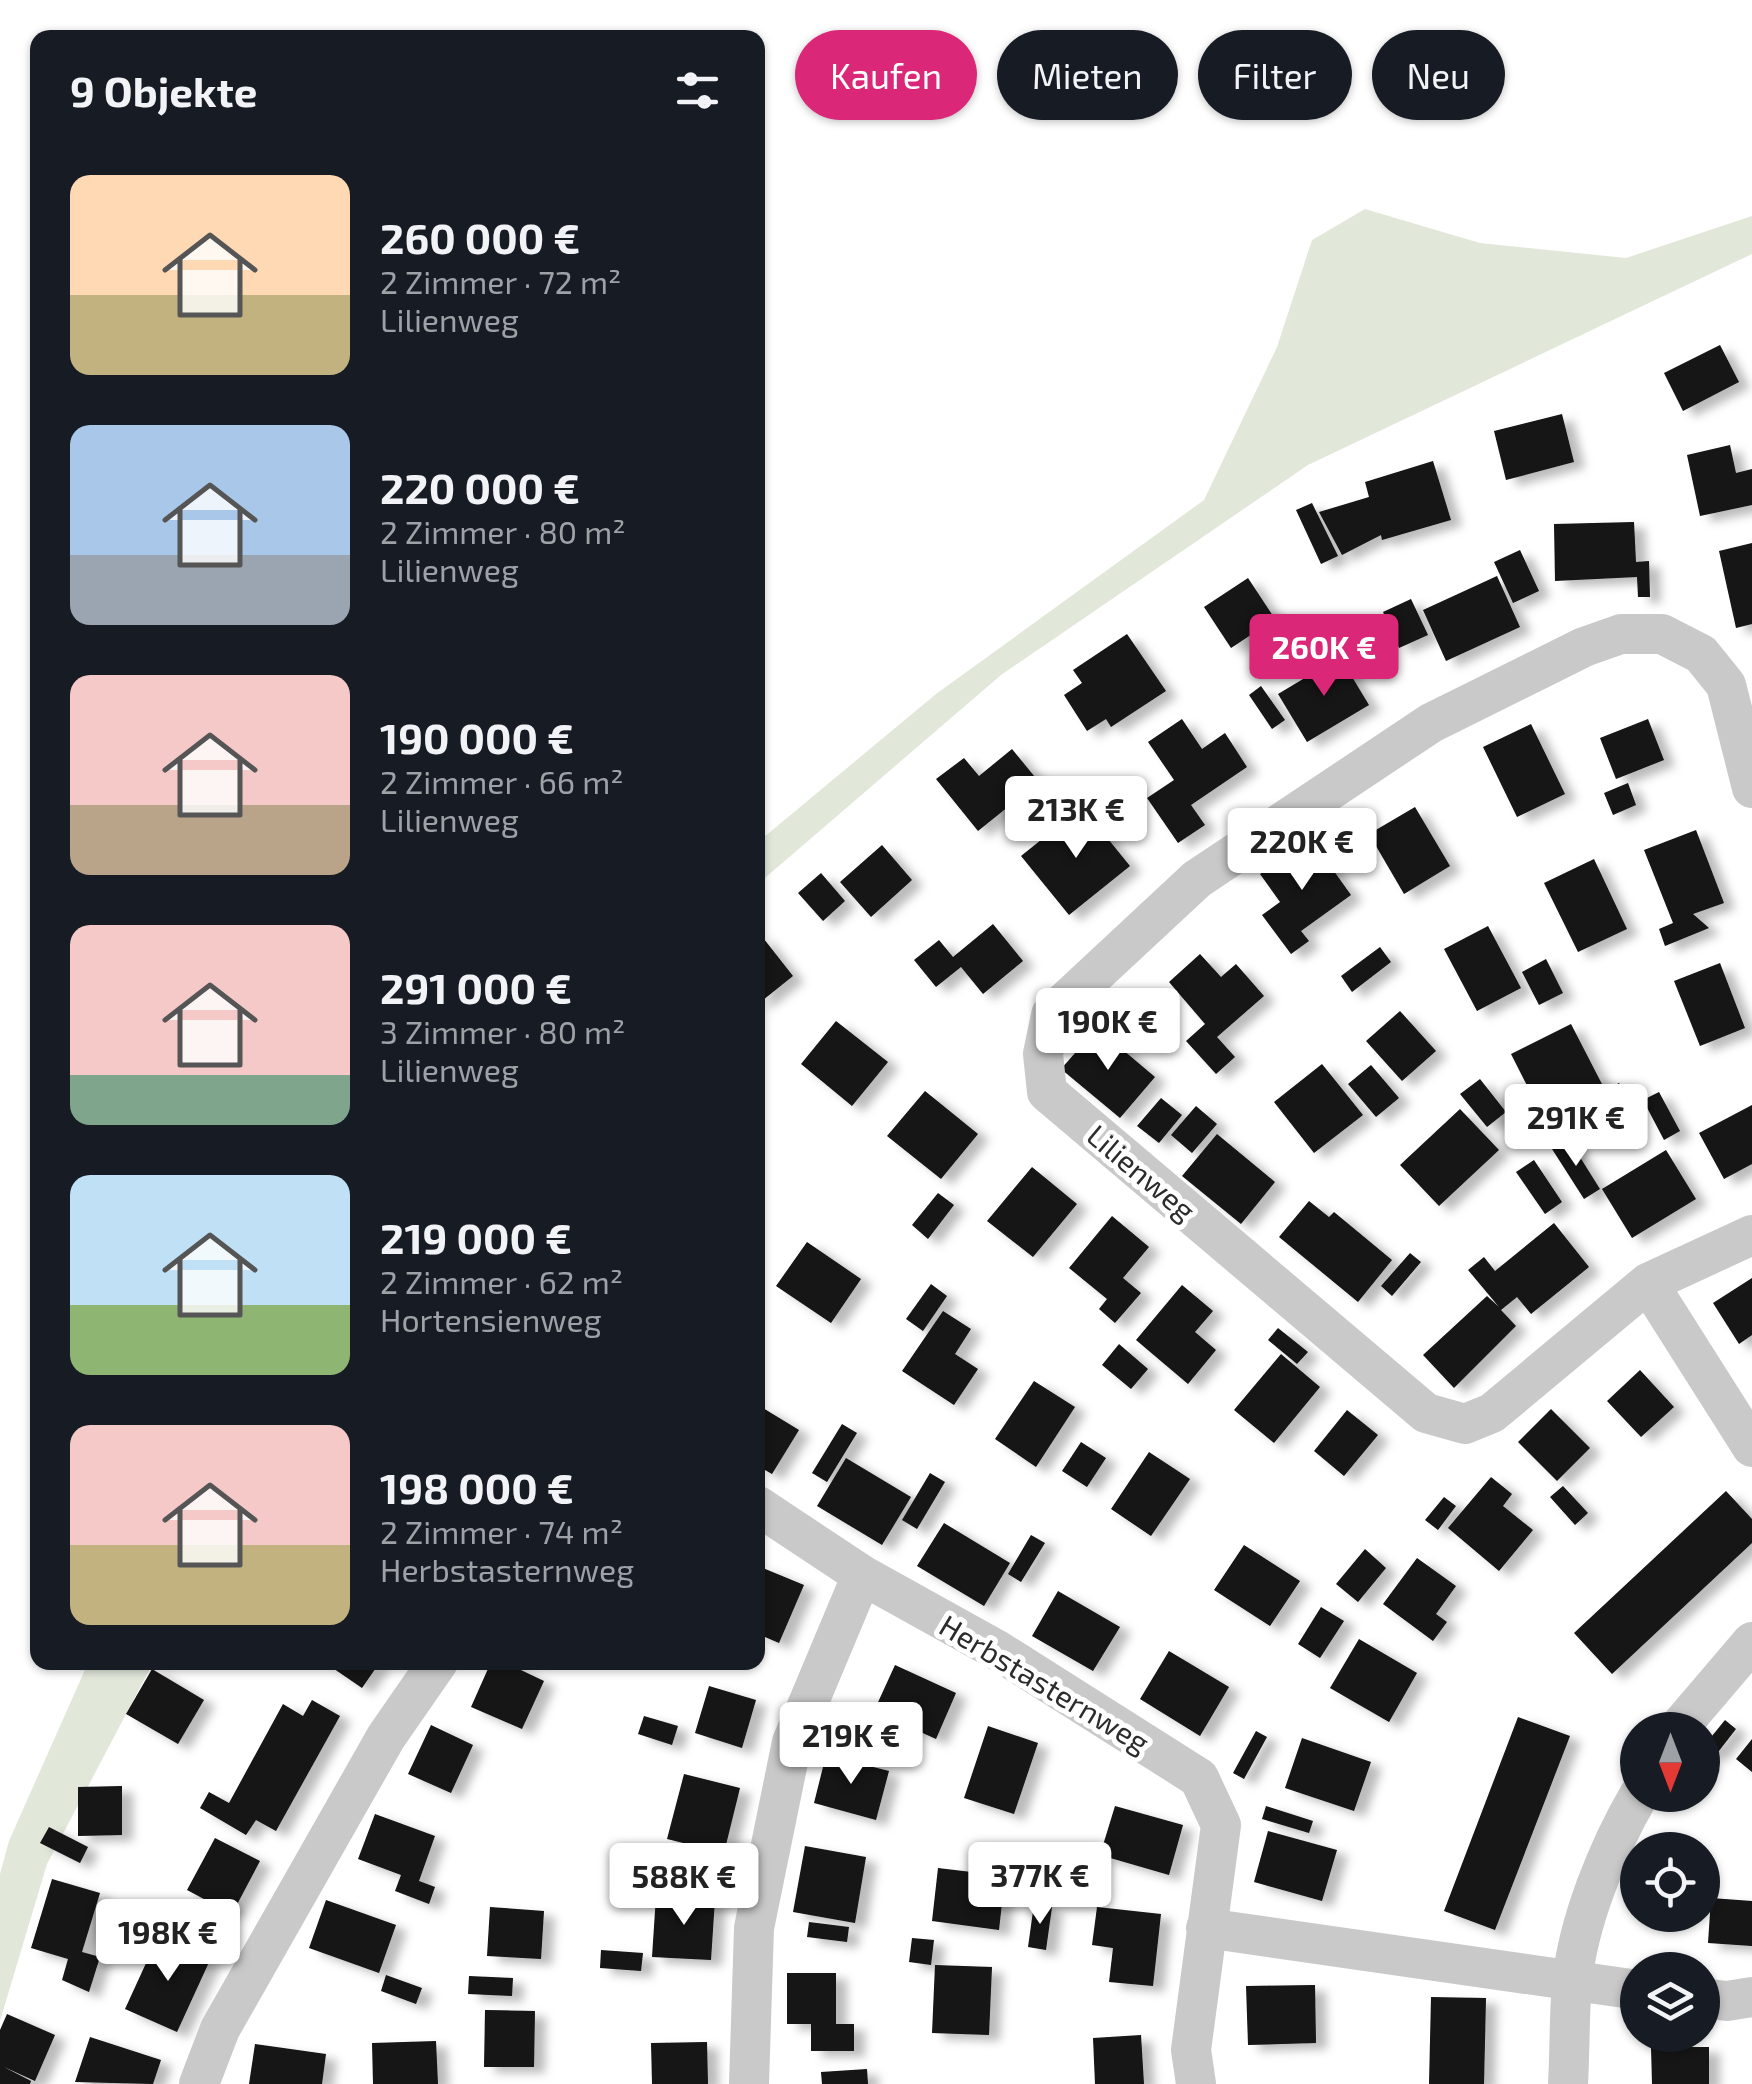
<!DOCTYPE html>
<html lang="de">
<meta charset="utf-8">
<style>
body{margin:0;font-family:"Exo 2",sans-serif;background:#242831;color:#f1f3f6;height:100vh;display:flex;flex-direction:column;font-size:38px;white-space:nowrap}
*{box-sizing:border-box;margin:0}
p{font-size:32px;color:#9ea1a6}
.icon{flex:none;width:55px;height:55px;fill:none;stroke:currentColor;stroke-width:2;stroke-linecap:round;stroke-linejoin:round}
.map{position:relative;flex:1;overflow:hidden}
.drawer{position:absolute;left:30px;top:30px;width:735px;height:1640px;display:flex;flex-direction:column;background:#171b24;border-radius:20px;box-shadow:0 2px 8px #0004}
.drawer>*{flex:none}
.hud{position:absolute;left:795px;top:30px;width:805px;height:90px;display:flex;gap:20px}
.needle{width:65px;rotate:180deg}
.fabs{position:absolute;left:1620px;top:1712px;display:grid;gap:20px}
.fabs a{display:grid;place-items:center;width:100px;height:100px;border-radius:50%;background:#171b24;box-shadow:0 2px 8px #0004;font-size:50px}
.price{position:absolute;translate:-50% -85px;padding:0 22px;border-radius:10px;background:#fff;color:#222;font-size:32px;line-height:65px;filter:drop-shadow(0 2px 5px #0008)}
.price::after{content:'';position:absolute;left:50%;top:60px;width:30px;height:22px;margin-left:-15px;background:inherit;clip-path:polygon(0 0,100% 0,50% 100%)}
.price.selected{background:#db2777;color:#fff}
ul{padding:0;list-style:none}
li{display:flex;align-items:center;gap:30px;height:250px;padding:0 40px}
li span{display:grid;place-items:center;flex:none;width:280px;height:200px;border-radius:20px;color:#555}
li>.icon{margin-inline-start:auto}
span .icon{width:120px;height:120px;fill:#fffc;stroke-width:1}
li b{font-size:42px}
h2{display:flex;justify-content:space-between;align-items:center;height:120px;padding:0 40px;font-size:42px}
.chip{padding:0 35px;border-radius:45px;background:#171b24;box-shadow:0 2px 8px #0004;font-size:35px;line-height:90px}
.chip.selected{background:#db2777;color:#fff}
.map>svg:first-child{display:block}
.green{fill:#e1e8da}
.building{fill:#131313;filter:url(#shadow)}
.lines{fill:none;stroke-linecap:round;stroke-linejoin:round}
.minor{stroke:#c9c9c9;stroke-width:40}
.labels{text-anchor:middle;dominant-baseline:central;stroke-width:10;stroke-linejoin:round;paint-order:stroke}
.street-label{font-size:30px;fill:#2c2c2c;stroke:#fff}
</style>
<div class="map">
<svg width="1752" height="2084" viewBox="0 0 1752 2084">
<defs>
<filter id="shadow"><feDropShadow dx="11" dy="6" stdDeviation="5" flood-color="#0004"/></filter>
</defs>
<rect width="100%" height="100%" fill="#fff"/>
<path class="green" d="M1365,209L1480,243L1626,258L1752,216V254L1308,465L1001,675L758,884V842L936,694L1204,500L1277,347L1312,240Z
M88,1663H153L47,1864L0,2021V1874L9,1841Z"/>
<path class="building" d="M1720,345L1739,382L1683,411L1664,373Z
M1562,414L1574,462L1506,480L1494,431Z
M1730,445L1736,473L1752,469V505L1700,516L1687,455Z
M1433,461L1451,520L1382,540L1381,535L1342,555L1319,512L1369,497L1365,482Z
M1312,503L1338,556L1321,564L1296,510Z
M1634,522L1636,562L1649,561L1650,597H1638L1637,577L1555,581L1554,524Z
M1752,543V624L1736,628L1719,551Z
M1520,550L1539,591L1513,603L1494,562Z
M1497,576L1520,627L1446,661L1423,610Z
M1248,578L1275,619L1231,648L1204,607Z
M1411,599L1428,635L1399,648L1383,612Z
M1127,634L1166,691L1111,727L1106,719L1087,731L1064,695L1082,683L1073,670Z
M1340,657L1369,705L1307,742L1278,694Z
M1261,686L1285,720L1272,729L1249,695Z
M1182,719L1202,749L1225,733L1247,767L1191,805L1205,825L1178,843L1147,798L1174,780L1148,742Z
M1648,719L1664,760L1616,779L1600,738Z
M1531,724L1565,794L1517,817L1483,747Z
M1012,749L1039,782L978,831L936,779L964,758L979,776Z
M1628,783L1636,805L1613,815L1604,793Z
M1082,807L1130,866L1069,915L1021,856Z
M1415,807L1450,866L1404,894L1369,834Z
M1696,830L1724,903L1693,914L1709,928L1665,946L1659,929L1673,923L1644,850Z
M1311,839L1351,895L1301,931L1309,941L1291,954L1262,915L1280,902L1260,874Z
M882,845L912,880L871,917L840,882Z
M1594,859L1627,929L1578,952L1544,883Z
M821,873L845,901L823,921L798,893Z
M993,924L1023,961L983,994L961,967L936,987L914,960L939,940L953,957Z
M1488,926L1521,988L1477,1011L1444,949Z
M760,934L793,976L758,1004V936Z
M1380,947L1391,962L1352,992L1341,976Z
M1200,954L1221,977L1236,964L1264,996L1217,1037L1235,1057L1216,1074L1186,1041L1205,1024L1169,982Z
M1546,959L1563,993L1539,1005L1522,972Z
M1720,963L1745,1028L1700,1046L1674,981Z
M1400,1011L1436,1051L1402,1081L1366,1041Z
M836,1021L888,1062L852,1106L801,1064Z
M1571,1024L1604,1088L1544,1119L1511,1054Z
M1097,1028L1155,1077L1120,1118L1061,1069Z
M1322,1064L1363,1115L1314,1153L1274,1102Z
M1371,1065L1399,1098L1376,1117L1348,1084Z
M1480,1079L1506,1112L1487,1127L1460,1094Z
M1619,1083L1631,1104L1584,1129L1573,1108Z
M925,1091L978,1134L941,1179L887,1136Z
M1659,1092L1680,1131L1664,1140L1643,1100Z
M1161,1098L1182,1115L1159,1143L1137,1126Z
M1752,1105V1164L1724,1179L1699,1133Z
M1196,1106L1217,1124L1192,1153L1171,1135Z
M1460,1109L1499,1150L1439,1206L1400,1165Z
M1217,1134L1275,1182L1241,1224L1182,1176Z
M1568,1138L1600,1189L1584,1199L1552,1149Z
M1666,1150L1696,1199L1632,1238L1602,1189Z
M1534,1160L1562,1202L1545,1214L1516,1172Z
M1032,1167L1077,1204L1033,1257L987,1221Z
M938,1193L954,1205L928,1239L912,1225Z
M1309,1201L1329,1217L1334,1212L1392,1260L1358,1302L1279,1237Z
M1112,1216L1149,1247L1123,1278L1141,1293L1115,1323L1099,1309L1107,1299L1069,1268Z
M1554,1223L1589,1267L1531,1314L1517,1297L1501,1310L1516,1326L1454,1388L1423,1355L1487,1296L1499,1307L1468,1270L1484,1257L1495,1271Z
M807,1242L861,1279L831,1323L776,1286Z
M1410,1253L1421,1262L1392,1296L1381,1286Z
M1752,1278V1335L1739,1344L1713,1303Z
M931,1284L947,1296L923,1331L906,1319Z
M1182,1285L1213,1311L1195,1332L1216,1350L1188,1384L1136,1340Z
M943,1311L971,1329L955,1354L978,1369L954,1405L902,1371Z
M1278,1328L1308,1352L1297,1364L1268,1340Z
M1119,1344L1148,1369L1131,1389L1102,1365Z
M1281,1354L1320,1387L1274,1443L1234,1410Z
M1640,1370L1674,1407L1641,1437L1607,1401Z
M1034,1381L1075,1407L1036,1467L995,1439Z
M758,1405L799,1430L772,1474L758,1466Z
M1551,1409L1590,1448L1557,1481L1518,1442Z
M1347,1410L1378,1435L1344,1476L1314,1451Z
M842,1424L857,1433L827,1482L812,1473Z
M1081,1442L1106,1458L1087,1487L1062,1471Z
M1149,1452L1190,1479L1151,1536L1111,1509Z
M846,1458L911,1497L882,1545L817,1506Z
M930,1473L945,1482L917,1529L902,1520Z
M1491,1477L1512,1494L1503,1506L1533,1530L1499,1571L1448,1528Z
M1563,1486L1588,1513L1575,1525L1550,1497Z
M1726,1491L1752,1519V1543L1612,1674L1574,1633Z
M1444,1497L1456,1506L1438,1530L1425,1520Z
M944,1523L1010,1563L984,1606L917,1566Z
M1031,1535L1045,1543L1021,1582L1008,1574Z
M1244,1545L1300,1581L1270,1626L1214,1590Z
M1365,1549L1386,1568L1358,1602L1336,1584Z
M1417,1558L1456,1586L1436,1614L1447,1622L1433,1641L1383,1604Z
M758,1566L804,1585L779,1643L758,1634Z
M1058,1591L1120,1627L1093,1671L1032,1636Z
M1321,1607L1344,1621L1320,1658L1298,1644Z
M1359,1639L1417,1673L1389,1722L1330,1688Z
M1169,1651L1229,1687L1200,1736L1140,1699Z
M324,1662H380L362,1688Z
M491,1662H504L544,1681L522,1729L471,1707Z
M895,1665L956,1693L936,1739L874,1711Z
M152,1669L204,1700L178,1744L126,1714Z
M709,1686L756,1700L742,1748L695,1733Z
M312,1700L340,1716L276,1831L256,1820L246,1835L200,1808L209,1792L229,1803L283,1704L303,1716Z
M644,1716L678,1726L672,1745L638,1734Z
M1518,1717L1570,1736L1495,1930L1444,1911Z
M1725,1720L1736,1729L1715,1756L1703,1747Z
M431,1725L473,1745L451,1793L408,1774Z
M988,1726L1038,1743L1014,1814L964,1798Z
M1256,1731L1267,1737L1244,1779L1233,1773Z
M1302,1738L1371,1762L1354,1811L1285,1788Z
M1752,1739V1772L1736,1759Z
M826,1755L889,1771L876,1820L814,1803Z
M684,1774L740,1788L724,1853L667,1839Z
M122,1786V1835L78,1836V1787Z
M1115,1806L1183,1825L1169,1875L1100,1855Z
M1266,1806L1313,1821L1309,1833L1262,1819Z
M375,1814L435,1836L419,1881L435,1887L429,1904L395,1891L401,1875L358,1859Z
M49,1827L88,1847L80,1863L40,1843Z
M1268,1831L1337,1850L1322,1901L1254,1882Z
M215,1838L260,1861L232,1914L187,1890Z
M805,1846L866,1857L855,1923L793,1912Z
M938,1868L1005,1876L999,1930L932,1921Z
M52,1879L100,1893L82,1952L100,1957L89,1992L62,1980L68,1959L31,1948Z
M656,1896L715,1899L711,1960L652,1957Z
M1711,1898L1752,1901V1946L1708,1943Z
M326,1900L396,1925L379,1973L309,1948Z
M1034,1904L1052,1907L1046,1950L1028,1947Z
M490,1907L544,1911L541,1959L487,1956Z
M1097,1907L1161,1914L1153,1986L1109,1982L1113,1948L1092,1945Z
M809,1922L849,1927L847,1942L807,1937Z
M158,1937L210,1960L177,2032L125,2009Z
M912,1938L934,1940L931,1965L909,1962Z
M601,1950L643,1953L641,1971L600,1968Z
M935,1965L992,1967L989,2035L932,2033Z
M787,1973H836V2024H854V2051H811V2024H787Z
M386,1975L422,1988L416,2004L381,1991Z
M469,1976L513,1978L512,1996L468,1994Z
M1315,1985L1316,2043L1248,2045L1246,1986Z
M1431,1997L1486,1998L1484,2084H1429Z
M485,2010L535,2011L534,2067H484Z
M7,2014L55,2035L35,2081L4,2067L31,2081L30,2084H0V2030Z
M1141,2035L1144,2084H1095L1093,2038Z
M90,2037L161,2060L153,2084L75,2082Z
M436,2041L438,2084H373L372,2043Z
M707,2042L708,2084H652L651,2043Z
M255,2044L326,2054L322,2084H249Z
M1651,2047H1709V2084H1652Z
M867,2069L868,2084H822L821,2072Z"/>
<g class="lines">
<path class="minor" d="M1752,788L1726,685L1701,654L1662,634H1621L1584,647L1431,723L1197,879L1051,1015L1043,1054L1047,1092L1426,1413L1465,1424L1492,1413L1648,1283L1752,1235
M1648,1283L1752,1447
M758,1506L862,1575L997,1650L1199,1778L1221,1825L1191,2050L1196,2084
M1677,1730L1752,1642
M1206,1928L1638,1990
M1702,1998L1727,2001L1752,1997
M199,2084L220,2029L386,1737L438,1662
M749,2084L754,1928L792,1742L862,1575
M1568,2084C1570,2051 1569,2017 1572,1983C1578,1922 1608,1848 1639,1795"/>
</g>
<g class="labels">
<g class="street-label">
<text transform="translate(1142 1172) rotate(40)">Lilienweg</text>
<text transform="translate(1045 1683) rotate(31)">Herbstasternweg</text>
</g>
</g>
</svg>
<div class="fabs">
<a><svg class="needle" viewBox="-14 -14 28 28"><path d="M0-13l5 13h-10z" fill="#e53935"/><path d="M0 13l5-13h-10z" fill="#9ea1a6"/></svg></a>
<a><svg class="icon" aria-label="locate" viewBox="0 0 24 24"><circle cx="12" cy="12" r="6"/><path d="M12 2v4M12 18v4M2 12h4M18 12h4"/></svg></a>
<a><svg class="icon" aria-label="layers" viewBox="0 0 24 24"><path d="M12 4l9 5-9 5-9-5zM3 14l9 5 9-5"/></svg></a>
</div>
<b class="price selected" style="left:1324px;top:699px">260K €</b>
<b class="price" style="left:1076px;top:861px">213K €</b>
<b class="price" style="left:1302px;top:893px">220K €</b>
<b class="price" style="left:1108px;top:1073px">190K €</b>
<b class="price" style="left:1576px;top:1169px">291K €</b>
<b class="price" style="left:851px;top:1787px">219K €</b>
<b class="price" style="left:1040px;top:1927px">377K €</b>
<b class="price" style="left:684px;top:1928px">588K €</b>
<b class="price" style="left:168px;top:1984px">198K €</b>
<div class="hud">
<a class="chip selected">Kaufen</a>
<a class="chip">Mieten</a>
<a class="chip">Filter</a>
<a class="chip">Neu</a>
</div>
<section class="drawer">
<h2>9 Objekte<svg class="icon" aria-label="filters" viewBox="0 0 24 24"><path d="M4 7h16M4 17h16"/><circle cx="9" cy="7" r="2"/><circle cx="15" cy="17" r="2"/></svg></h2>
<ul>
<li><span style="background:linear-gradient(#ffd9b3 60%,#c2b280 0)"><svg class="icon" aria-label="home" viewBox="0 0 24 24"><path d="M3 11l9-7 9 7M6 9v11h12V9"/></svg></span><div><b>260 000 €</b><p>2 Zimmer · 72 m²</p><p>Lilienweg</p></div></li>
<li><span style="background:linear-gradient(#a9c7e8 65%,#9aa5b1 0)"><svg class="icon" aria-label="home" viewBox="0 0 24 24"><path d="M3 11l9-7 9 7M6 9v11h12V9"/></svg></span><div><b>220 000 €</b><p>2 Zimmer · 80 m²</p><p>Lilienweg</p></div></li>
<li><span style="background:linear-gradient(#f6c9c9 65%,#b9a48a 0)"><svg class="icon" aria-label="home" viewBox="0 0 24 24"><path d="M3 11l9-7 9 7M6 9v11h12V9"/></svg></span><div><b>190 000 €</b><p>2 Zimmer · 66 m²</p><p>Lilienweg</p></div></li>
<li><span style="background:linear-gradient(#f6c9c9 75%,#7fa58c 0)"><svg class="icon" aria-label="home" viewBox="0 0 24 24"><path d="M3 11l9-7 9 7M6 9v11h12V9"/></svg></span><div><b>291 000 €</b><p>3 Zimmer · 80 m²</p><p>Lilienweg</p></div></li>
<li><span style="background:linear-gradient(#bfe0f5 65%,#8fb573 0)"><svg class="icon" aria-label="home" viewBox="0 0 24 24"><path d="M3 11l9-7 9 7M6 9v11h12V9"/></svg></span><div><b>219 000 €</b><p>2 Zimmer · 62 m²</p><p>Hortensienweg</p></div></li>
<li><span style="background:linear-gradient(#f6c9c9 60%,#c2b280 0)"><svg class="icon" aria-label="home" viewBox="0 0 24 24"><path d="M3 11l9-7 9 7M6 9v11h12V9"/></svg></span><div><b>198 000 €</b><p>2 Zimmer · 74 m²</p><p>Herbstasternweg</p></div></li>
</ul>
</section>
</div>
